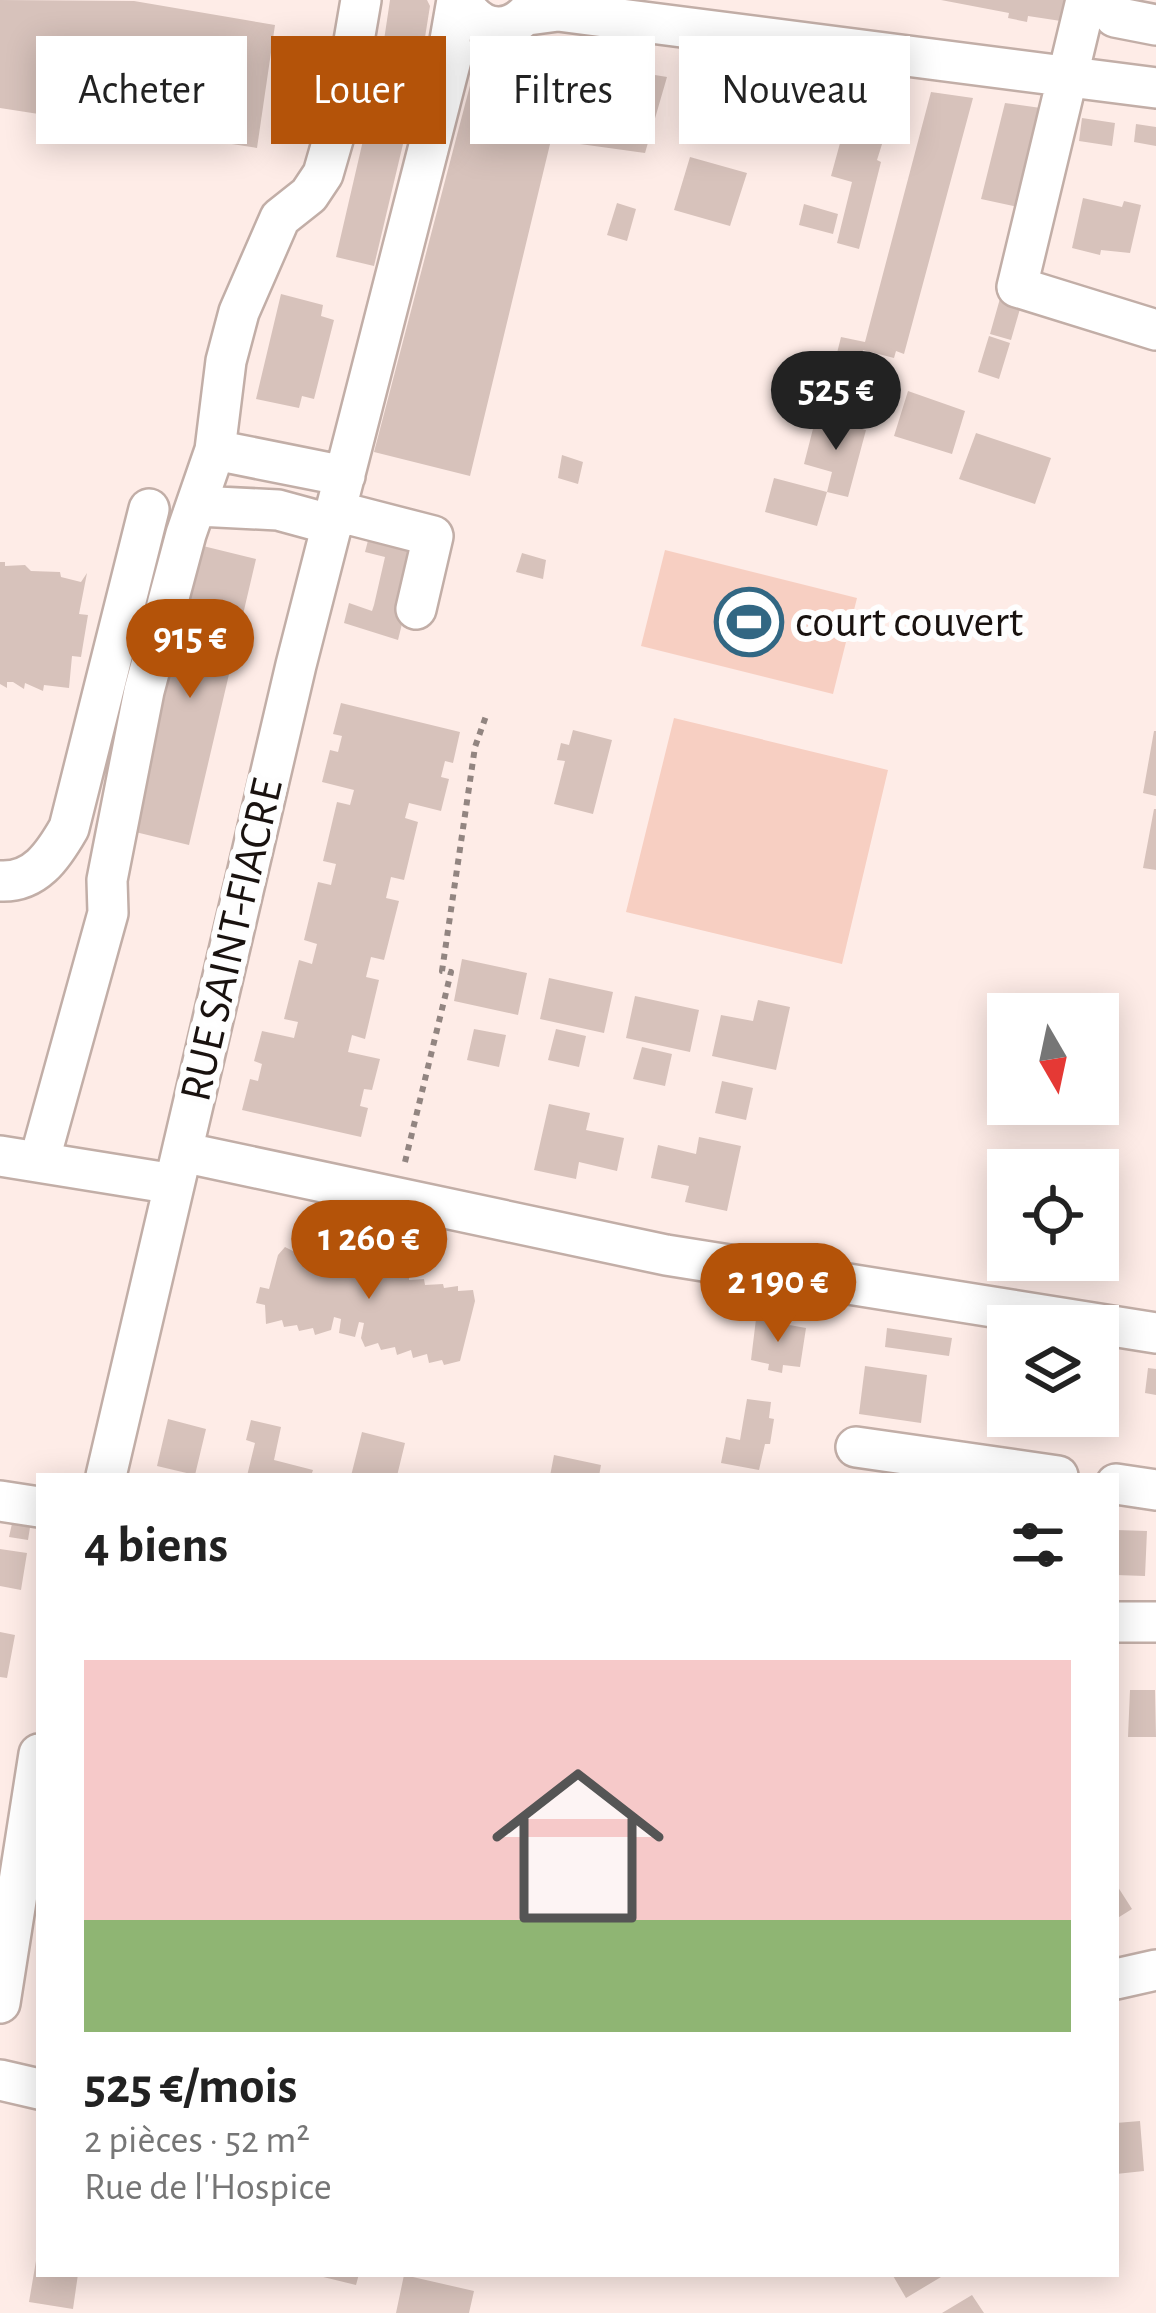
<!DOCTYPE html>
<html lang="fr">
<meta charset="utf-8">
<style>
body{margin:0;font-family:"Alegreya Sans",sans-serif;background:#f2f2f2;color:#222;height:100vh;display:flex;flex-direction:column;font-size:45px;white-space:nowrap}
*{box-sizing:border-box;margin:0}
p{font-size:39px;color:#767676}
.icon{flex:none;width:66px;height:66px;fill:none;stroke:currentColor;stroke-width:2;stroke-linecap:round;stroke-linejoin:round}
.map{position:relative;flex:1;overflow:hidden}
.details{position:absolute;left:36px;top:1473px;width:1083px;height:804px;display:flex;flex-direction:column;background:#fff;border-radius:0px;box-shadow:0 6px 30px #0003}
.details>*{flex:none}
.hud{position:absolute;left:36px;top:36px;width:1086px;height:108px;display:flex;gap:24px}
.needle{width:78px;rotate:171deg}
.tools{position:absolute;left:987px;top:993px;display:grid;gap:24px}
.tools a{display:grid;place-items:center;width:132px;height:132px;border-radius:0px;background:#fff;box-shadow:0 6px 30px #0003;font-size:60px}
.price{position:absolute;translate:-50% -102px;padding:0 27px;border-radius:42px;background:#b45309;color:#fff;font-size:39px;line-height:78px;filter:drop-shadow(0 3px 6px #0008)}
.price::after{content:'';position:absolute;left:50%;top:72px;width:36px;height:27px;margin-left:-18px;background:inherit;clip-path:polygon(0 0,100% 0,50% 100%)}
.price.on{background:#222;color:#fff}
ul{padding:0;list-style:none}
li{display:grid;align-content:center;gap:24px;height:636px;padding:0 48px}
li span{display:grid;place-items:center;height:372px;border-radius:0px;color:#555}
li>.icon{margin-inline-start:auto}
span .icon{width:216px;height:216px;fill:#fffc;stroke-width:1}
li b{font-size:51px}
h2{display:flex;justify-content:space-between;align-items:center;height:144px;padding:0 48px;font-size:51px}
.tag{padding:0 42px;border-radius:0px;background:#fff;box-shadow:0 6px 30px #0003;font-size:42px;line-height:108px}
.tag.on{background:#b45309;color:#fff}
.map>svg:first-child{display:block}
.pitch{fill:#f7cfc2}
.building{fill:#d7c2bb}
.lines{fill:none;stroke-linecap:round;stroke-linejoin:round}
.minor-casing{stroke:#c2aea7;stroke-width:44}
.path{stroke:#928581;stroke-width:6;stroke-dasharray:6 6;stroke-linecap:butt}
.minor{stroke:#fff;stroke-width:39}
.labels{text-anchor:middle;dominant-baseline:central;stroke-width:12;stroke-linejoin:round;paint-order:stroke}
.poi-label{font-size:45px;fill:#19120f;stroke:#fefefe;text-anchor:start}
.street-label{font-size:45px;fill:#19120f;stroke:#fefefe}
</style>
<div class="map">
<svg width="1156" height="2313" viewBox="0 0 1156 2313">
<rect width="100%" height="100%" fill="#feece7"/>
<path class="pitch" d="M665,550L857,598L833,694L641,646Z
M674,718L888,770L842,964L626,912Z"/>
<path class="building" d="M0,0L134,1L275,25L257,148L0,108Z
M390,0H427L430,6L418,81L374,266L336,257L380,67Z
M941,0H1077L1074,23L1028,16L1027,22L1008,18L1009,13Z
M558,59L667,77L645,153L551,140L470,476L374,452L473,74Z
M784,71L816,75L809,97L781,93Z
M830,77L900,87L877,160L881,162L859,249L837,243L852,182L831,176L848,114L825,110Z
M931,92L973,98L904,354L896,351L894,358L863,350L858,371L834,365L841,337L865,342Z
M1005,103L1041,108L1018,207L981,199Z
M1082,118L1115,123L1112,146L1079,141Z
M1136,124L1156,127V146L1134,142Z
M690,157L747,173L730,226L674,210Z
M1083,198L1122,207L1124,201L1141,205L1130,253L1101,250L1100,255L1072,248Z
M617,203L636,209L627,241L607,235Z
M804,204L838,214L833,234L799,225Z
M281,294L323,305L321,316L334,320L314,399L302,396L299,408L256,399Z
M1001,295L1022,302L1011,340L990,334Z
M989,336L1010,343L999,379L978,372Z
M908,391L965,411L952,454L894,436Z
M816,417L866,430L848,497L827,492L832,472L804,464Z
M976,433L1051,458L1035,504L959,479Z
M562,455L583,462L578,484L558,478Z
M774,478L827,492L817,526L765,512Z
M372,525L423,539L398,640L344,623L349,603L372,611L374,605L385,557L365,552Z
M203,546L256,559L189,845L123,829L166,648L178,651Z
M522,553L546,560L543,579L516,572Z
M0,562H5V566L25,565L31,571L60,572L61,577L81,582L87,573L79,614L88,615L81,657L72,656L69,688L44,685L43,691L25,683L24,689L13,682H7V688L0,684Z
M341,703L460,732L453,763L445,761L441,777L449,779L441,811L409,803L405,818L418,822L404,880L391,877L386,898L399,901L384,960L371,957L366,977L379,980L365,1039L352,1035L348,1052L380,1059L372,1090L364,1089L360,1106L368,1108L361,1137L242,1110L250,1079L258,1081L262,1064L254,1061L262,1031L294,1038L298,1022L284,1019L299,960L312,964L317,944L304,940L318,882L331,885L336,864L323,861L337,802L350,805L354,790L322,782L330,750L338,752L342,736L333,734Z
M573,730L612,740L593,814L554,804L565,761L557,760L561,743L569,745Z
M1154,731H1156V796L1143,793Z
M1154,809H1156V870L1143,868Z
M462,959L527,973L518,1015L454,1001Z
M549,978L613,992L604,1033L540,1019Z
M635,996L699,1010L690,1052L626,1038Z
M758,1000L790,1007L776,1070L712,1056L721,1015L753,1021Z
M474,1029L506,1035L499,1067L467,1060Z
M556,1029L586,1036L579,1067L548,1060Z
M642,1047L672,1054L665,1086L633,1079Z
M722,1081L753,1088L746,1120L715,1113Z
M549,1104L590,1113L586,1130L624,1138L617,1171L579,1162L576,1179L534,1170Z
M699,1137L741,1146L727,1211L685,1202L689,1186L651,1178L658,1145L696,1154Z
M354,1243L396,1249L400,1271L393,1272L394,1276L409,1275V1280L424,1279L425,1285L443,1284L444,1288L458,1286V1291L473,1290L475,1301L460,1361L444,1365L442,1360L429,1363L427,1354L413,1358L411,1350L397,1355L395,1347L381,1350L378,1343L365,1347L361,1338L364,1323L359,1322L355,1337L339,1333L341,1319L334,1317L331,1330L315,1335L313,1328L299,1331L297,1325L284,1327L282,1320L266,1324L265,1305L256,1303L260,1287L269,1289L278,1255L285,1247L297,1253L301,1249L314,1258L319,1253L331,1262L336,1257L341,1261Z
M756,1319L806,1328L800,1367L783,1365L782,1373L768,1370L769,1364L751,1360Z
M887,1328L952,1338L949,1356L885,1347Z
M865,1366L927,1375L921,1423L859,1414Z
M1148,1368L1156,1369V1395L1145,1393Z
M747,1399L771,1402L769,1418L774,1419L770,1444H765L759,1470L721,1463L726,1437L740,1440Z
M168,1419L206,1429L195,1475L157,1466Z
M251,1420L281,1427L274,1460L313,1470L311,1476H247L255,1443L246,1440Z
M362,1432L405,1443L397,1476H351Z
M554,1455L601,1465L599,1476H550Z
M13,1519L31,1521L28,1540L9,1537Z
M1116,1530L1147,1531L1145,1576L1116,1575Z
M0,1549L27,1553L21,1590L0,1586Z
M0,1632L15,1635L7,1678L0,1677Z
M1130,1690H1155L1156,1737H1128Z
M1116,1884L1132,1909L1116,1919Z
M1140,2121L1144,2171L1116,2174V2123Z
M37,2255L39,2274H78L73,2309L29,2302Z
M311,2274H359L356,2285Z
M892,2274H946L906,2298Z
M404,2275L474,2291L469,2313H396Z
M972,2295L984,2313H942Z"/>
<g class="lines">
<g class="minor-casing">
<path id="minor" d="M461,0C482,37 516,35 537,0
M1086,0L1017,287L1156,330
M528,15L558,11L1156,88
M1115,17L1156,25
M215,450L345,476
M198,506L278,510L333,525
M336,511L433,536L416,609
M0,881C35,883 53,856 69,828L149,509
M182,1152L666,1255L1156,1333
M0,1156L174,1184
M39,1162L108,913L107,880L144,691L186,534L215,450L226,361L239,312L280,218L309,195L323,174L343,105L361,0
M856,1447L1058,1476
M106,1476L296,665L452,56L450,40L457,0
M1116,1484L1156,1490
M0,1501L39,1507
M1116,1622H1156
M1116,1979L1156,1970
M0,2003L39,1754
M0,2080L39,2089"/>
</g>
<path class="path" d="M405,1162L451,972L442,971L475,747L486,716"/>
<use href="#minor" class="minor"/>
</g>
<defs>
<g id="stadium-ring" transform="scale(3.45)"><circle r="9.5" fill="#fefefe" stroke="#326783" stroke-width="1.5"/><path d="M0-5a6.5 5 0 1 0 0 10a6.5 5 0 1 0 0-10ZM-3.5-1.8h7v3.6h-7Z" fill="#326783"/></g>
</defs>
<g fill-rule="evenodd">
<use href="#stadium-ring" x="749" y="622"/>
</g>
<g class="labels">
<g class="poi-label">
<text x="795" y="622">court couvert</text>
</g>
<g class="street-label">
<text transform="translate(232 940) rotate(-77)">RUE SAINT-FIACRE</text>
</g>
</g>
</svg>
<div class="tools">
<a><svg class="needle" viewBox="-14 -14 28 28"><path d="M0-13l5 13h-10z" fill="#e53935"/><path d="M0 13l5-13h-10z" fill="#767676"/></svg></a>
<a><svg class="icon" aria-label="locate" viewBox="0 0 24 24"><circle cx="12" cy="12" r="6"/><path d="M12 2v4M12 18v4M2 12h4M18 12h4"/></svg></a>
<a><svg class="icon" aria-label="layers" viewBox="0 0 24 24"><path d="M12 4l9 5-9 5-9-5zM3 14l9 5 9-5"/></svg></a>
</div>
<b class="price on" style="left:836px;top:453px">525 €</b>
<b class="price" style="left:190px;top:701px">915 €</b>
<b class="price" style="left:369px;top:1302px">1 260 €</b>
<b class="price" style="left:778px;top:1345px">2 190 €</b>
<div class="hud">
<a class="tag">Acheter</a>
<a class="tag on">Louer</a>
<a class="tag">Filtres</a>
<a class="tag">Nouveau</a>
</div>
<section class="details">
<h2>4 biens<svg class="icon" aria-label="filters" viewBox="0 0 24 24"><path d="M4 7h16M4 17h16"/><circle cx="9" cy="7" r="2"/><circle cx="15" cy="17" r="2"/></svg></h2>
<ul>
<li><span style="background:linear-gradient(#f6c9c9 70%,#8fb573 0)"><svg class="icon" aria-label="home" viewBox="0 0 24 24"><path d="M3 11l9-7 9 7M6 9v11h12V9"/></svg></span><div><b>525 €/mois</b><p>2 pièces · 52 m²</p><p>Rue de l'Hospice</p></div></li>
</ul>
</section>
</div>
